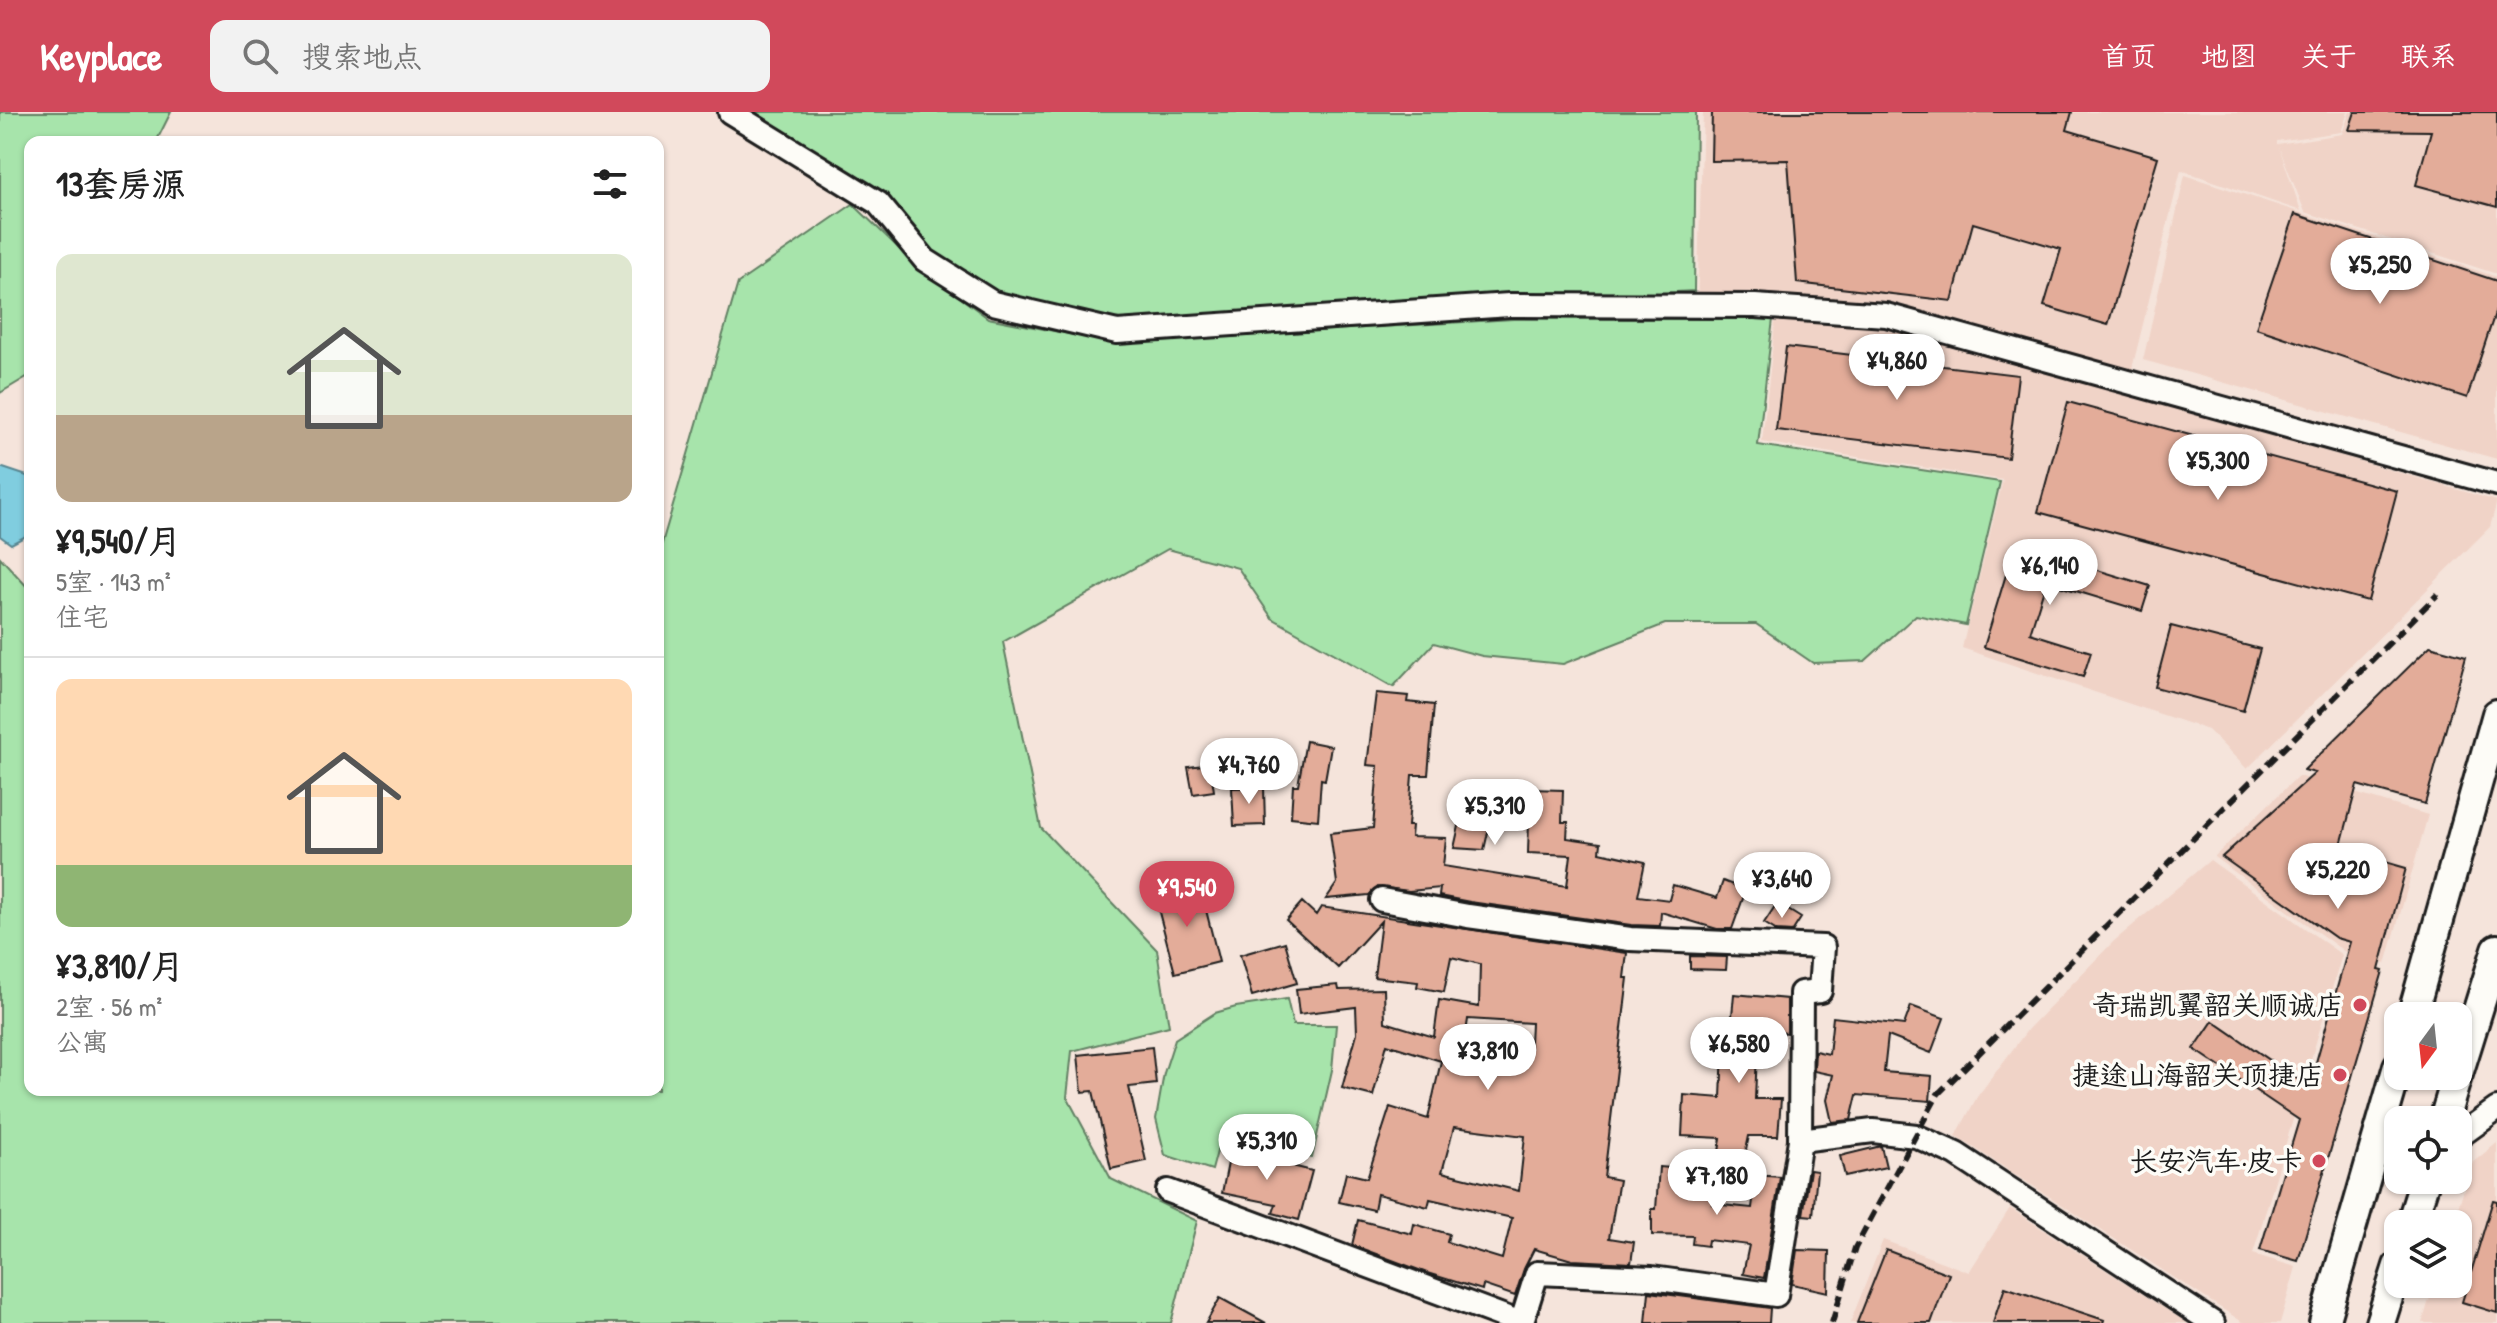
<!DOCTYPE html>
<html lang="zh">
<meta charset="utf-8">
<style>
body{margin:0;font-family:"Patrick Hand","LXGW WenKai TC",sans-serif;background:#f2f2f2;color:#222;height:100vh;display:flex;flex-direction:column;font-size:30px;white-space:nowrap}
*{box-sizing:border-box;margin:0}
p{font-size:26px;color:#767676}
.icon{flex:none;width:44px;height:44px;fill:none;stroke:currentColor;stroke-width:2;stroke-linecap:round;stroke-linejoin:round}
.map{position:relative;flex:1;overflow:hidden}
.sheet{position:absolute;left:24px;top:24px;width:640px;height:960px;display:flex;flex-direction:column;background:#fff;border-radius:16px;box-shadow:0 2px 6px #0004}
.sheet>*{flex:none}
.needle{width:52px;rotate:195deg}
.controls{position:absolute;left:2384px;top:890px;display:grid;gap:16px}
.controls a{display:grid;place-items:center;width:88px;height:88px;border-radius:16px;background:#fff;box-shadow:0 2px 6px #0004;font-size:40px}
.price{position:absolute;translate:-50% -68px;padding:0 18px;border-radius:28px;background:#fff;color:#222;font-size:26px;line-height:52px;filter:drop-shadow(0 2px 4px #0008)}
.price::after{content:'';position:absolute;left:50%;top:48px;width:24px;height:18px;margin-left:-12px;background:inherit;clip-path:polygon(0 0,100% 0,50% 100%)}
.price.active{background:#d1495b;color:#fff}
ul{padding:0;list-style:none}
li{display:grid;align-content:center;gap:16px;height:424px;padding:0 32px}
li+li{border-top:2px solid #e0e0e0}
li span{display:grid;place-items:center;height:248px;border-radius:16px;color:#555}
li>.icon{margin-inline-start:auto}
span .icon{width:144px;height:144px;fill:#fffc;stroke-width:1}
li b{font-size:34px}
h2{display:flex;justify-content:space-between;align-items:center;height:96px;padding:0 32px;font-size:34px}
header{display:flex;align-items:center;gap:48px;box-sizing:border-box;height:112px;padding:0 40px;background:#d1495b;color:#fff}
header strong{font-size:38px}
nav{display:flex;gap:44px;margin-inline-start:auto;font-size:28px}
.search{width:560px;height:72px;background:#f2f2f2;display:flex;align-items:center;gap:20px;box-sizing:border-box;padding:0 28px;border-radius:16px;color:#767676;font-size:30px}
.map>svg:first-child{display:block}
.built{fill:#f0d3c7}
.green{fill:#a7e4ab;stroke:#628064;stroke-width:2}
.water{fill:#80cddf;stroke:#588691;stroke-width:2}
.building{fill:#e3ac99;stroke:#1c1c1c;stroke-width:2;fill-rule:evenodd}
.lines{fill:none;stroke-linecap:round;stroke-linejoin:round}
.minor-casing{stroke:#1c1c1c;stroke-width:28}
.major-casing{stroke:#1c1c1c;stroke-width:34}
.minor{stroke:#fdfcf7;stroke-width:22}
.major{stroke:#fdfcf7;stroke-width:28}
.rail{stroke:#1c1c1c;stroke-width:6;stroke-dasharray:12 6;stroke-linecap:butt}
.poi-dot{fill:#d1495b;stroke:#fdfcf7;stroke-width:3}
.labels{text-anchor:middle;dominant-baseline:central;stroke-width:7;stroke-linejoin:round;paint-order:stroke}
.poi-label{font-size:28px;fill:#1c1c1c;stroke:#fdfcf7;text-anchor:end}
</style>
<header>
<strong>Keyplace</strong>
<div class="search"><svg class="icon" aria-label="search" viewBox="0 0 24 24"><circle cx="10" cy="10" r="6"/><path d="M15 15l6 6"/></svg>搜索地点</div>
<nav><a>首页</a><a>地图</a><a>关于</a><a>联系</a></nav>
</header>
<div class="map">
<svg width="2497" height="1211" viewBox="0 0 2497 1211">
<rect width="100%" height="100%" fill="#f5e4db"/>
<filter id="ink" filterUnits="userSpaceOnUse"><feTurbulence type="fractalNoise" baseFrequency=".0125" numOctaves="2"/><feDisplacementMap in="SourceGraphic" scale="16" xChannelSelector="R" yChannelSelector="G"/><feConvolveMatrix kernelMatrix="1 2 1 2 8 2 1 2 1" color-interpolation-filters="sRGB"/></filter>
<g filter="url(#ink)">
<path class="built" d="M1703,0H2348L2341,20L2277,29V32L2342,22L2350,0H2497V162L2305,100L2279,35L2301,99L2181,58L2126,281L2497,389L2490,415L2247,657L2208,618L1962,536L2003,368L1762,330L1776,203L1697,199Z
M2185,63L2497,165V347L2143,248Z
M2298,664L2428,703L2386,852L2345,840L2214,745Z
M2210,748L2342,843L2253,1142L2296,1155L2280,1211H2244L1956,1024L1977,985L2028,917L2113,830Z
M2497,1031V1211H2422L2434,1172H2458V1112H2453L2472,1051Z
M2010,1096L2187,1211H1850L1883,1128L1969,1160Z"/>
<path class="green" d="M0,0H171L156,30H30V263L0,281Z
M752,0H1696L1694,179L1120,211L996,180L927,140L873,74Z
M853,92L915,152L988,206L1115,231L1513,207H1773L1758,333L2000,370L1966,513L1916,503L1865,549L1813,551L1756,512H1665L1563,552L1482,544L1434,531L1393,575L1272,506L1238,456L1168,437L1003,530L1041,716L1157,838L1169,914L1072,939L1067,985L1111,1067L1197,1109L1171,1211H0V445L30,478V978H658V445L738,171Z
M1287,887L1293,913H1336L1332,958L1312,1046L1222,1021L1212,1058L1165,1043L1156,1007L1164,961L1175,927L1215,901L1236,895Z"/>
<path class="water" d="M0,355L30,365V422L11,432L0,424Z"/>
<path class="building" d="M1712,0H2072L2067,18L2158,45L2108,213L2044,194L2061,137L1973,111L1952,189L1797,171L1788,48L1711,49Z
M2355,0H2497V95L2416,73L2431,19L2349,18Z
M2295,102L2497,169V195L2467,286L2256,216Z
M1786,235L2018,263L2008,346L1776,318Z
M2068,290L2397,379L2368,489L2038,400Z
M2015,433L2150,474L2142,499L2046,470L2030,521L2091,540L2083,565L1984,535Z
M2171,514L2260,537L2243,599L2155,575Z
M2430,534L2466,544L2425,692L2357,673L2340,737L2406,756L2379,858L2383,859L2298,1149L2260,1138L2299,1008L2194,937L2213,909L2309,975L2350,830L2336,826L2222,745L2315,661L2304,658Z
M1376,581L1408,584L1407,590L1434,593L1428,663H1412L1408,714H1412L1411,725L1446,726L1443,754L1567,774L1571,743L1528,741L1530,677L1563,678L1562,710H1568L1567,726L1601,731L1600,740L1645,750L1638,784L1669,788L1673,773L1717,786L1723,769L1746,778L1732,817H1717L1661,800L1660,814L1631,813L1470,790L1439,784L1440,776L1409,779L1378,775L1369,783L1326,787L1337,771L1330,721L1373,716L1378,654L1367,653Z
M1306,629L1331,634L1325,668L1321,667L1318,708L1291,705L1293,673H1298Z
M1210,652L1214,679L1193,682L1188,655Z
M1264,675L1265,713L1234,714L1232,676Z
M1464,692L1493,698L1484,738L1454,736Z
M1200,774L1219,850L1175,861L1155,785Z
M1302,790L1316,803L1321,795L1627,841L1624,866H1628L1604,1065L1619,1068L1609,1126L1634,1130L1631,1151L1572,1148L1534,1137L1524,1157L1515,1184L1483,1173L1482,1178L1427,1161L1352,1133L1358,1108L1412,1122L1414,1112L1449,1122L1447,1130L1502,1147L1512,1106L1430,1087L1428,1095L1377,1082L1374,1098L1339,1090L1346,1061L1367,1066L1390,995L1428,1007L1441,949L1387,932L1373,984L1342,976L1357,921L1356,895L1299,902L1296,877L1338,873L1339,878L1384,877L1385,910L1434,925L1439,888L1479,895L1480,852L1451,845L1444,880L1417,875L1418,870L1374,865L1381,809L1338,856L1286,808ZM1468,907L1531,911L1529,949L1463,942ZM1454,1015L1525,1024L1519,1079L1442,1060Z
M1777,791L1801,806L1792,820L1777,819L1764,811Z
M1285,830L1297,871L1252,884L1240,843Z
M1690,844L1727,845L1726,858L1690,857Z
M1734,882L1787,887V921L1758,918L1755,987H1781L1778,1024H1749L1742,1057L1717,1054L1721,1026L1682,1024L1684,983L1721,986L1723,936L1729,937Z
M1911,894L1944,906L1931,941L1888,924L1884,960L1932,964L1930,989L1857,983L1851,1008L1832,1010L1827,988L1833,963L1814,959L1815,939L1829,942L1833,905L1904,913Z
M1152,935L1156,972L1129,975L1146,1049L1111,1057L1093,979L1082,980L1078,943Z
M1881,1034L1886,1055L1845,1064L1840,1044Z
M1231,1036L1270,1044L1269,1048L1312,1059L1299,1108L1273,1101L1276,1092L1222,1081Z
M1659,1055L1684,1057L1683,1072L1715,1080L1712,1092L1752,1096L1756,1063L1780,1065L1764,1166L1743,1162L1749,1133L1708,1128L1707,1134L1692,1132L1693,1124L1652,1123V1097H1656Z
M1810,1058L1817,1059L1813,1104L1803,1103Z
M2493,1088L2497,1089V1201L2462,1190Z
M1797,1138L1829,1139L1828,1180L1792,1172Z
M1886,1138L1949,1162L1931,1211H1857Z
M2005,1175L2104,1208L2103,1211H1993Z
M1649,1180L1770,1196L1769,1211H1646Z
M1220,1186L1266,1211H1206Z"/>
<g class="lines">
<g class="minor-casing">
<path id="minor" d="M730,0L878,91L925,148L993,191L1117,220L1509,193L1755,194L1886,203L2497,372
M1382,788L1468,804L1630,827L1823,835L1820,879L1801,881L1800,1028L1776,1183L1652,1166L1537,1161L1522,1209
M2458,1025L2497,997
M1800,1028L1873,1019L1916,1024L1956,1042L2213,1211
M1168,1079L1521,1211"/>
</g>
<g class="major-casing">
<path id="major" d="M2412,904L2497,602
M2458,962L2497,837
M2444,1008L2457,964
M2411,1112L2425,1068
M2324,1211L2398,954
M2380,1211L2398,1154"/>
</g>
<use href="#minor" class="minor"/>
<use href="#major" class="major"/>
<path class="rail" d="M1832,1211L1855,1136L1938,982L2438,482"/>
</g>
</g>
<g class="poi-dot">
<circle cx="2360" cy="893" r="8"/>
<circle cx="2340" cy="963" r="8"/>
<circle cx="2319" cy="1049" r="8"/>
</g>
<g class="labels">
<g class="poi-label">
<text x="2344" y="893">奇瑞凯翼韶关顺诚店</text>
<text x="2324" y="963">捷途山海韶关顶捷店</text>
<text x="2303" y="1049">长安汽车·皮卡</text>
</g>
</g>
</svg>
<div class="controls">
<a><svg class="needle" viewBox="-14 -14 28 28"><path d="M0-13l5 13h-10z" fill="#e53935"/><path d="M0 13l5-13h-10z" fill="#767676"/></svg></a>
<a><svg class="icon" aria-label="locate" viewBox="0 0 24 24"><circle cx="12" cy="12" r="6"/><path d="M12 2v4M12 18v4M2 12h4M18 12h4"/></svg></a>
<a><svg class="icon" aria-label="layers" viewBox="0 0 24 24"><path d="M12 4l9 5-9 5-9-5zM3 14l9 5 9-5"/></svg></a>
</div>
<b class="price" style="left:2380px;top:194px">¥5,250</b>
<b class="price" style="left:1897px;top:290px">¥4,860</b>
<b class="price" style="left:2218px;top:390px">¥5,300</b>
<b class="price" style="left:2050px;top:495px">¥6,140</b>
<b class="price" style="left:1249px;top:694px">¥4,760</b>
<b class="price" style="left:1495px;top:735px">¥5,310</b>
<b class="price" style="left:2338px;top:799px">¥5,220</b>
<b class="price" style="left:1782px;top:808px">¥3,640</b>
<b class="price active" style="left:1187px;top:817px">¥9,540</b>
<b class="price" style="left:1739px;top:973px">¥6,580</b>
<b class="price" style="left:1488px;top:980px">¥3,810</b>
<b class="price" style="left:1267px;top:1070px">¥5,310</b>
<b class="price" style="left:1717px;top:1105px">¥7,180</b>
<section class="sheet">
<h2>13套房源<svg class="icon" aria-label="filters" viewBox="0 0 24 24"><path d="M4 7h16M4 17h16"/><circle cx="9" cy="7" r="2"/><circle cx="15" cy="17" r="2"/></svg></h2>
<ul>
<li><span style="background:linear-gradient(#dfe7d0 65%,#b9a48a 0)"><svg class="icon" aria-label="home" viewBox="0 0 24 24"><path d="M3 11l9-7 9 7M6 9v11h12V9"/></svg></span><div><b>¥9,540/月</b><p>5室 · 143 m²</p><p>住宅</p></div></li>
<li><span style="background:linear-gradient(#ffd9b3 75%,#8fb573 0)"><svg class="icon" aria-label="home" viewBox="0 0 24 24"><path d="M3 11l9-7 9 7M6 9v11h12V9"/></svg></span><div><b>¥3,810/月</b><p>2室 · 56 m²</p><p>公寓</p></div></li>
</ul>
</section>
</div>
